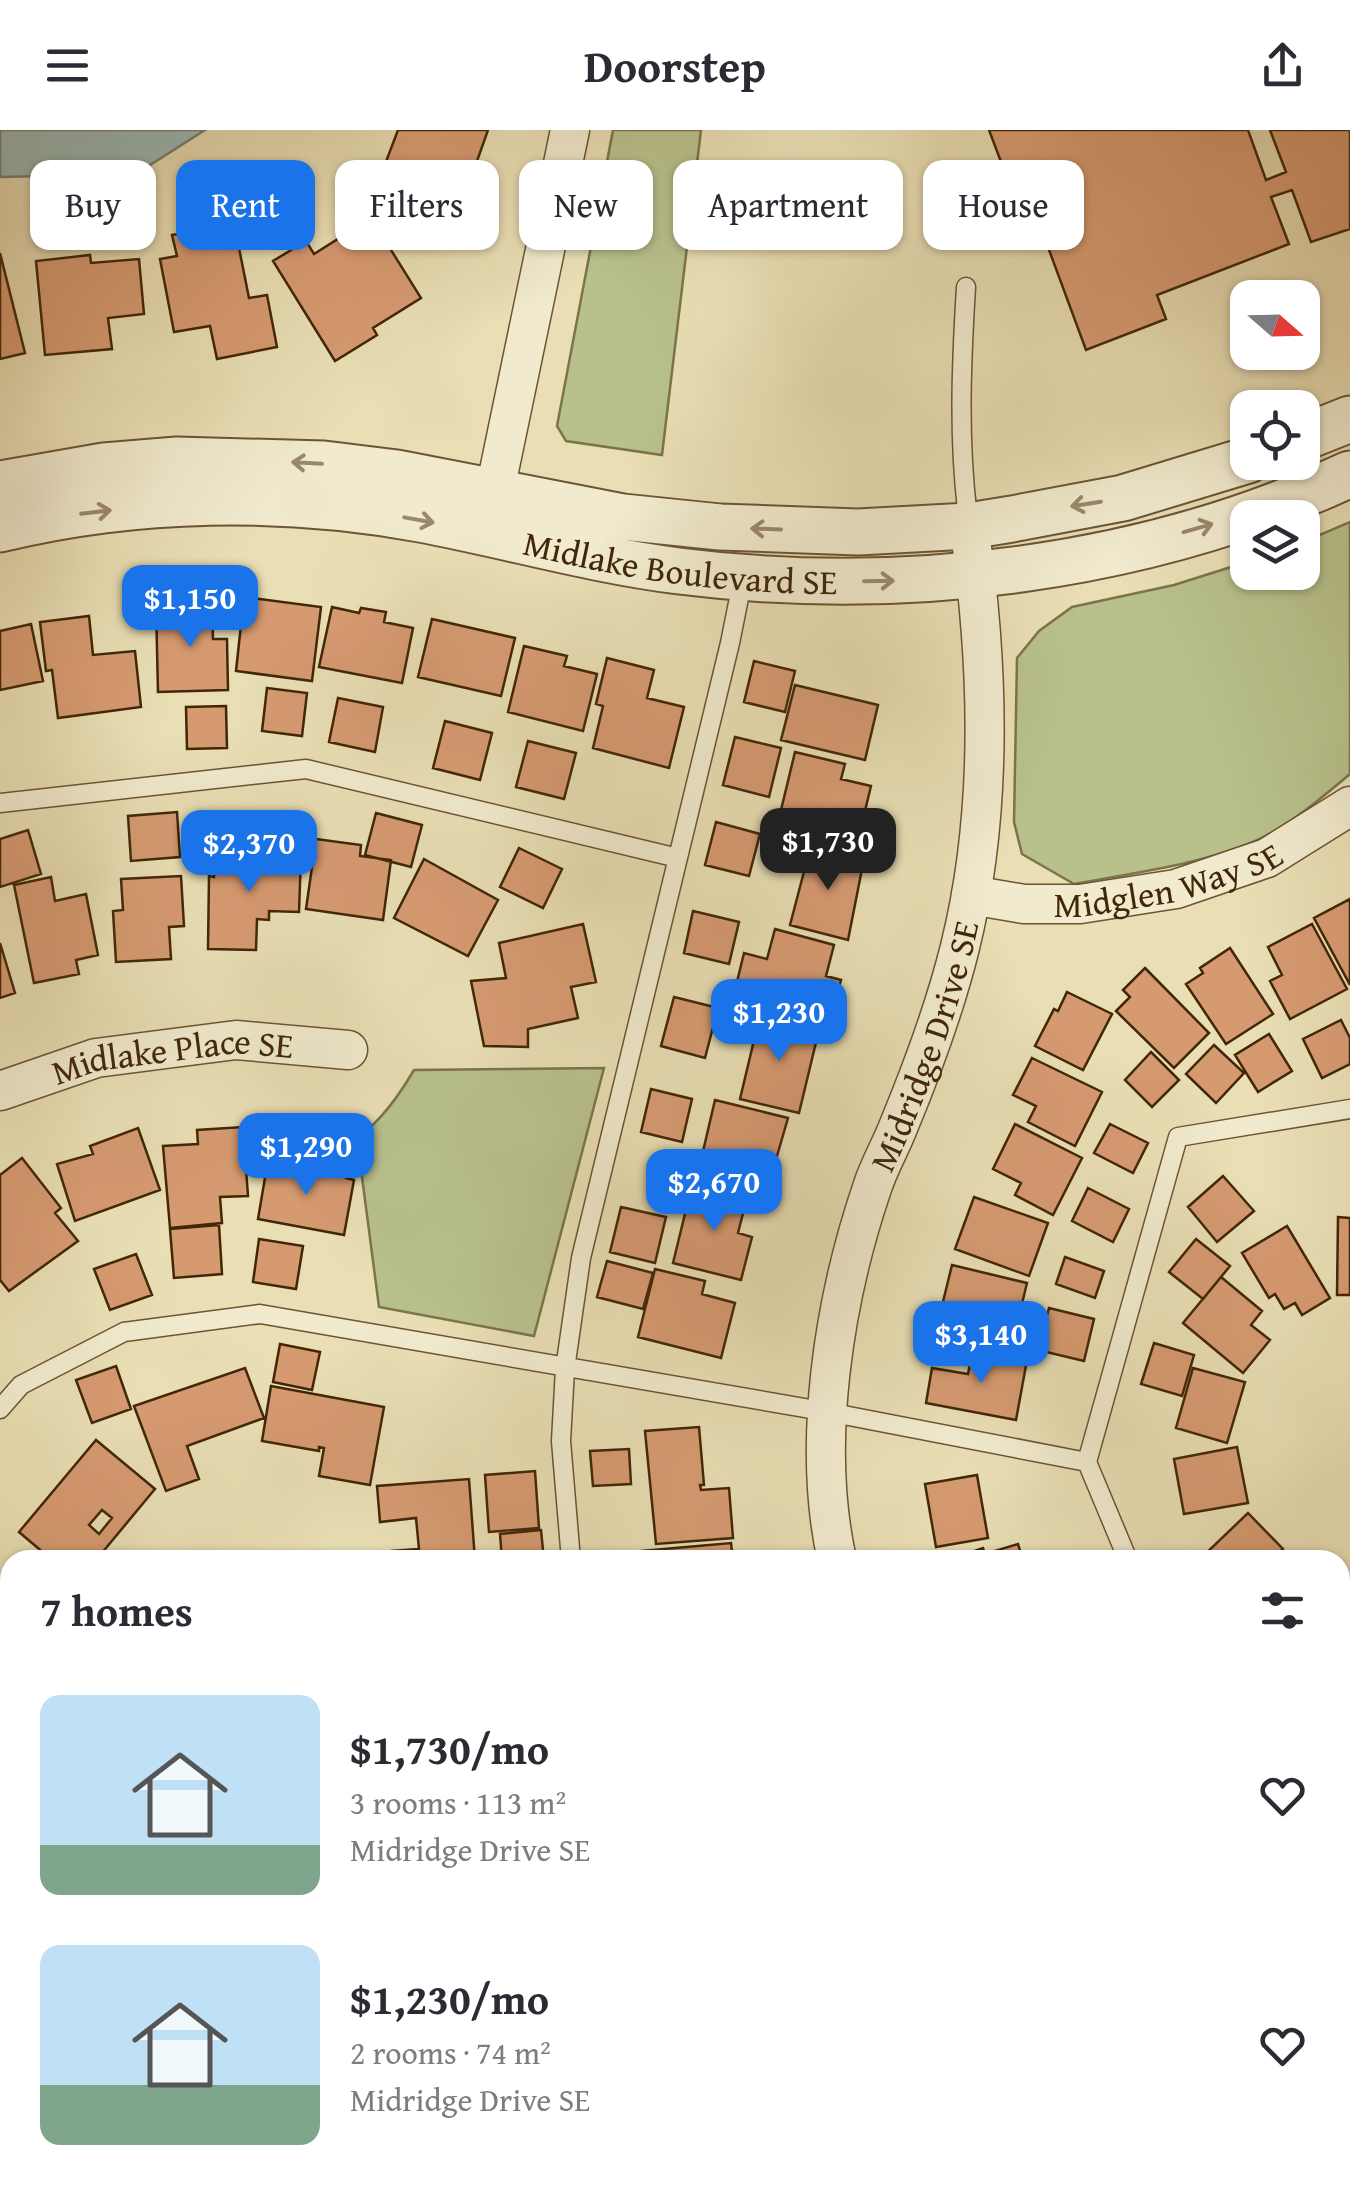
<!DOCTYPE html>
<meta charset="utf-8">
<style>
body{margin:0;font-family:"Gentium Book Plus",serif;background:#f2f2f3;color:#2b2b33;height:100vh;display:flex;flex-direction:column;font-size:38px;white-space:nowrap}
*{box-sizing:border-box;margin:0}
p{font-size:32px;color:#7c7c81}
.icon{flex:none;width:55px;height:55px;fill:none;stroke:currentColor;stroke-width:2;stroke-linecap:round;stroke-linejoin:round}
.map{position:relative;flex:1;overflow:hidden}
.side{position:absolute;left:0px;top:1420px;width:1350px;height:642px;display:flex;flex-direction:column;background:#fff;border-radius:30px 30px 0 0;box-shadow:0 2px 8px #0004}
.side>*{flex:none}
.hud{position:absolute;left:30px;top:30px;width:1290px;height:90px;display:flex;gap:20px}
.needle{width:65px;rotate:110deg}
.controls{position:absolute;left:1230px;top:150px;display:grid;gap:20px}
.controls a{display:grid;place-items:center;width:90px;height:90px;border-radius:20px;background:#fff;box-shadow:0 2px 8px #0004;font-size:50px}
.price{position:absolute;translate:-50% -85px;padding:0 22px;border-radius:20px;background:#1a73e8;color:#fff;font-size:32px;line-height:65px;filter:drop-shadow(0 2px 5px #0008)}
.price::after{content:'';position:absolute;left:50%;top:60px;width:30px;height:22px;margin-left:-15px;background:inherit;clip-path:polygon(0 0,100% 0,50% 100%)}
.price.active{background:#222;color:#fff}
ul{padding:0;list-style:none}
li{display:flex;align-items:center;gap:30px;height:250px;padding:0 40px}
li span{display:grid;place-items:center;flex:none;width:280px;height:200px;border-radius:20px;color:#555}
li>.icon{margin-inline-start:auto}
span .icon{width:120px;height:120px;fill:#fffc;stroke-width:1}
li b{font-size:42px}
h2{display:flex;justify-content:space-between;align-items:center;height:120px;padding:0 40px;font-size:42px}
.pill{padding:0 35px;border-radius:20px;background:#fff;box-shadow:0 2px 8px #0004;font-size:35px;line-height:90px}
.pill.active{background:#1a73e8;color:#fff}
header{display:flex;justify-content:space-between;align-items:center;height:130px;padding:0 40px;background:#fff;font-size:45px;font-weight:700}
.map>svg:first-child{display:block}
.green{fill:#b8c18c;stroke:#7c744a;stroke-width:2.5}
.water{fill:#9bbab7;stroke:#777f71;stroke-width:2.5}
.building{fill:#d69a71;stroke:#412708;stroke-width:2.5;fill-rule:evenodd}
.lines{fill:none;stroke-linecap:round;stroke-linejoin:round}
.service-casing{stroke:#6b5533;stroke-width:21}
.minor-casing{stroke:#6b5533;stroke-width:41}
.tertiary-casing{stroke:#6b5533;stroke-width:49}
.service{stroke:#f1eace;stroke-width:18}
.minor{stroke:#f1eace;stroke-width:38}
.tertiary{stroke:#f1eace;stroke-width:45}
.oneway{stroke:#99886b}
.labels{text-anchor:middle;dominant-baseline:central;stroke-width:9;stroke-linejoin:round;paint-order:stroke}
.street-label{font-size:35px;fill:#412708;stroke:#f1eace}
</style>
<header><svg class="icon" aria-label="menu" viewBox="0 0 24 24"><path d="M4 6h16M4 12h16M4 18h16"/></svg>Doorstep<svg class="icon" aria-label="share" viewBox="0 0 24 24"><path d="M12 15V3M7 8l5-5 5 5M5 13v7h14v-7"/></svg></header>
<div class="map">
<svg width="1350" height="2062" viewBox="0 0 1350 2062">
<rect width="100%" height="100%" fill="#e9deb4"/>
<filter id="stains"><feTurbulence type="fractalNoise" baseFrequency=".002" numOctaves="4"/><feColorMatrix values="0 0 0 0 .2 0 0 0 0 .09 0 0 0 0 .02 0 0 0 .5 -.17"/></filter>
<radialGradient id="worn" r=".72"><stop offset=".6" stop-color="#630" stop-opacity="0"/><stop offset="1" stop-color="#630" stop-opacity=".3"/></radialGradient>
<path class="green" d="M613,0H701L662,325L566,311L557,296Z
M1350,392V644C1319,670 1286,699 1248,714C1193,736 1132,743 1074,754L1022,724L1014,692L1017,528L1039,501L1072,477L1174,455L1247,432L1248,442H1302L1303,412Z
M604,938L534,1206L379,1177L357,1009C382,989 398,967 414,940Z"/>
<path class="water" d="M0,0H205L136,44L0,47Z"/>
<path class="building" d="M398,0H488L465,65L459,63L446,100L382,77L391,55L379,50Z
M989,0H1248L1266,50L1286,42L1270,0H1350V99L1311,112L1292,60L1271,67L1289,114L1157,165L1166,189L1086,220L1045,109L1032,114Z
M371,88L421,168L373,198L377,205L335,231L273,131L306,111L314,124Z
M216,97L220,116L238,113L249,168L267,165L277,217L217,229L210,196L174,202L160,129L177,126L172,105Z
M0,123L25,223L0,229Z
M90,125L91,133L139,129L144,184L108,188L112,219L45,225L36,131Z
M244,467L321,477L312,551L236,541Z
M212,475L213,509H227L228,560L158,562L156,476Z
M332,477L359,483L361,478L386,482L384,492L413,498L402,553L319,537Z
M89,486L93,525L135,521L141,577L58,588L52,540L46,541L40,492Z
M432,489L515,508L501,566L418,547Z
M31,494L43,551L0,560V501Z
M524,516L567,526L564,536L597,544L583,601L508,582Z
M607,528L654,540L647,568L684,577L669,638L593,618L603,576L596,574Z
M754,531L795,541L785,582L744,572Z
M795,555L878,575L865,630L781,610Z
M267,558L307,563L302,606L262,601Z
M338,568L383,577L375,622L329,612Z
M226,576L227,618L187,619L186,577Z
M445,591L492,603L480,650L433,638Z
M735,607L781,618L769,667L723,655Z
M528,611L576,623L564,669L516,657Z
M795,622L845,634L841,649L871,656L858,710L808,698L811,687L781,680Z
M177,682L180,727L131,731L128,686Z
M376,683L422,695L411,737L365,725Z
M716,692L760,704L749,746L705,735Z
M28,700L41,744L0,757V709Z
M316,709L361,715L360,726L391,730L383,790L306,779Z
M811,715L864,729L848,810L790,795Z
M519,718L562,739L543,778L500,757Z
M215,719L301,725L299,782L269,781V790L257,789L256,820L208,819L209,746L214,747Z
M424,729L498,770L468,826L394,788Z
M181,746L184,796L169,797L171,829L116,832L113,781L123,780L121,749Z
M51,747L55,771L86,764L98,825L76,830L79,844L34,853L14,755Z
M1350,769V855L1314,788Z
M693,781L739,792L729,834L684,823Z
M583,794L596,852L571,857L578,888L528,899V917L484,916L471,851L506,848L499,813Z
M1312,794L1347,859L1290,889L1270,851L1282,845L1268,817Z
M775,799L834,815L826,846L841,850L832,885L735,860L744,823L767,829Z
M0,813L15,863L0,868Z
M1230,818L1273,884L1226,914L1186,854L1203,843L1200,838Z
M1145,838L1209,903L1174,938L1116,881L1130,867L1123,860Z
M1067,862L1112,884L1083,940L1035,916L1054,879L1058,881Z
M674,867L718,878L705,928L661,916Z
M760,885L819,900L799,983L740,969Z
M1341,890L1350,908V934L1322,948L1303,909Z
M1269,904L1292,941L1258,962L1235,925Z
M1214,915L1244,943L1216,973L1186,944Z
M1151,922L1179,950L1152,977L1125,950Z
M1032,928L1102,962L1075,1016L1028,992L1036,976L1013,965Z
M651,959L692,969L682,1012L641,1002Z
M715,970L788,988L766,1064L697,1047Z
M1015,994L1082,1028L1053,1085L1015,1065L1021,1053L993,1039Z
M1110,994L1148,1013L1133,1043L1094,1023Z
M243,997L248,1066L220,1067L222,1093L170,1098L163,1016L198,1014L197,1000Z
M138,998L160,1060L75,1091L57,1034L93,1024L90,1016Z
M22,1028L61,1078L55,1083L78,1111L9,1161L0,1150V1045Z
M268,1030L346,1044V1048L354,1050L344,1105L258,1089Z
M1223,1046L1254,1081L1217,1112L1188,1077Z
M692,1055L747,1068L738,1103L752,1107L741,1150L673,1133Z
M1088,1058L1129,1079L1113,1112L1072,1091Z
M974,1067L1048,1093L1029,1146L955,1119Z
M621,1077L666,1087L655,1133L610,1122Z
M1338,1087L1350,1088V1165H1337Z
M219,1095L222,1144L174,1148L170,1099Z
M1287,1096L1330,1168L1302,1185L1295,1173L1284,1179L1275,1164L1269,1168L1242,1123Z
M259,1109L303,1116L296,1159L253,1152Z
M1196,1109L1230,1136L1203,1169L1169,1142Z
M136,1124L152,1165L110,1180L94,1139Z
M1065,1127L1104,1141L1095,1168L1056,1154Z
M607,1131L653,1143L643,1179L597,1167Z
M952,1135L1027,1153L1012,1215L964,1204L967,1190L940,1184Z
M655,1139L705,1151L702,1164L735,1173L721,1228L638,1207Z
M1221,1147L1262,1181L1251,1195L1270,1210L1243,1243L1183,1193Z
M1049,1178L1094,1189L1084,1231L1038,1220Z
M1154,1213L1194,1225L1182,1266L1141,1254Z
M280,1214L320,1222L312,1260L273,1252Z
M973,1220L1027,1230L1016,1290L926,1273L932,1238L968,1244Z
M116,1236L131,1279L92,1293L76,1250Z
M245,1238L264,1288L187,1316L199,1349L166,1361L134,1276Z
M1193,1238L1245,1252L1227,1313L1176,1298Z
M271,1256L384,1277L370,1355L319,1346L324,1318L319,1317V1321L262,1311Z
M699,1297L704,1355H700L701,1360L729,1358L733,1408L656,1414L645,1301Z
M96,1310L155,1359L96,1430H52L19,1402ZM102,1380L112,1388L99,1404L89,1395Z
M1237,1317L1248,1373L1184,1384L1174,1329Z
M629,1319L631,1354L593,1356L590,1321Z
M535,1341L539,1398L489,1402L485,1345Z
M977,1345L988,1408L936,1417L925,1354Z
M469,1349L475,1430H393L392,1421L419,1419L416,1388L380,1392L377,1356Z
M1248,1383L1283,1419L1271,1430H1199Z
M541,1400L544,1430H502L500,1404Z
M731,1413L733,1430H642V1421Z
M1018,1414L1023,1430H948L983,1418L985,1424Z
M1350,1465V1543L1340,1540V1500Z
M1344,1558L1350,1560V1611L1340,1609V1573Z
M0,1632L10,1636V1658L2,1681Z
M1340,1671L1350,1675L1348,1720L1340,1717Z
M10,1677V1722L0,1719V1703Z
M1342,1753L1350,1755V1832L1340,1830Z
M1,1849L10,1852V1898L0,1894Z
M115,2052H173L177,2062H120Z
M211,2052H231L235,2062H192Z
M362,2052H443L438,2062H378Z
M468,2052H527L528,2055L509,2062H471Z
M872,2052H912L909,2062H876L871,2059Z
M1122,2052H1191L1206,2062H1116Z"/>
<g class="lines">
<g class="service-casing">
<path id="service" d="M966,157C961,238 958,315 969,396
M0,673L306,639L678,728
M0,1279L21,1255L124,1202L260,1184L828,1282L1087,1332
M571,1430L561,1311L565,1239L581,1128L730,513L743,448
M1128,1430L1087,1332L1178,1007L1350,979
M1340,1638L1350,1640
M0,1819L10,1823
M264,2052L268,2062
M807,2052L822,2062
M677,2062L684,2052"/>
</g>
<g class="minor-casing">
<g id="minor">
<path d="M489,389L570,0"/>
<path id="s1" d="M971,765L1024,774H1080L1176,759L1267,728L1350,676"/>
<path id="s2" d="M0,961L96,928L236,910L348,920"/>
<path id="s3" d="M837,1430C811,1313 834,1170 872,1058C879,1036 891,1016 899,995C923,937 945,878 960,817C994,680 989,534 969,396"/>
<path d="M1340,1999L1350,2002"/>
<path d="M1002,2062L1008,2052"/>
</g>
</g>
<g class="tertiary-casing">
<g id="tertiary">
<path d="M1302,308L1350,289"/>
<path d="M0,354L104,336L177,330L324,334L397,343L623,387L720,397L858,402L969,396L1012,389L1123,368L1248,330"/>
<path id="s4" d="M0,399C136,366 282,364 420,389C506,405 591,430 679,441C902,469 1145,440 1350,344"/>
</g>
</g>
<use href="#service" class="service"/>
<use href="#minor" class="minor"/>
<use href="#tertiary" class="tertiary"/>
</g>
<defs><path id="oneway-shaft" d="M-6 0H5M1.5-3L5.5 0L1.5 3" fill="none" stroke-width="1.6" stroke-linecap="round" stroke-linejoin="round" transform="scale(2.5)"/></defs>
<g class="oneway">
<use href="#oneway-shaft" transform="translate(307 333) rotate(-177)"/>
<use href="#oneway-shaft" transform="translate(1086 374) rotate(171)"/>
<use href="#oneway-shaft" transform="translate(96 382) rotate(-7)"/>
<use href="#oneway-shaft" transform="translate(419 390) rotate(10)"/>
<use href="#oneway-shaft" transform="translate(1198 398) rotate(-16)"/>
<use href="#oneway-shaft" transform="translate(766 399) rotate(-178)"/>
<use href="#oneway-shaft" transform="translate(879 451) rotate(-1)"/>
</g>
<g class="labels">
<g class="street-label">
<text stroke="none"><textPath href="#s4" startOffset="688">Midlake Boulevard SE</textPath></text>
<text stroke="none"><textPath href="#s1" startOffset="200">Midglen Way SE</textPath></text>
<text stroke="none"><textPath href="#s3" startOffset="530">Midridge Drive SE</textPath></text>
<text stroke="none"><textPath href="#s2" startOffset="178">Midlake Place SE</textPath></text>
</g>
</g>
<rect width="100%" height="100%" filter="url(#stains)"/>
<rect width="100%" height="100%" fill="url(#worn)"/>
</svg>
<div class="controls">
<a><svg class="needle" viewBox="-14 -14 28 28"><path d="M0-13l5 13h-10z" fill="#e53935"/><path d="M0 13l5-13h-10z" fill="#7c7c81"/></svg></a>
<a><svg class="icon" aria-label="locate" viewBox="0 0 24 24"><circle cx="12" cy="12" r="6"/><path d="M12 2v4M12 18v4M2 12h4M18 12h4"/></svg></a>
<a><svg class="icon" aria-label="layers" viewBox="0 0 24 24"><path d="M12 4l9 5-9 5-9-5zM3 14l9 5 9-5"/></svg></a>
</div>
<b class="price" style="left:190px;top:520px">$1,150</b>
<b class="price active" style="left:828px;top:763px">$1,730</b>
<b class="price" style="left:249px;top:765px">$2,370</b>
<b class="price" style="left:779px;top:934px">$1,230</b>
<b class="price" style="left:306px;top:1068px">$1,290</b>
<b class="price" style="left:714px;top:1104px">$2,670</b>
<b class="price" style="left:981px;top:1256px">$3,140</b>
<div class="hud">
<a class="pill">Buy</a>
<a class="pill active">Rent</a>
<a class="pill">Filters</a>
<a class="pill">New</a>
<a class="pill">Apartment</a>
<a class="pill">House</a>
</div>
<section class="side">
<h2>7 homes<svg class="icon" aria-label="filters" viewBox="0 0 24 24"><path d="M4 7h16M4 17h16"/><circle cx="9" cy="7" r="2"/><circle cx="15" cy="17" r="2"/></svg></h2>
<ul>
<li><span style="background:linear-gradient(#bfe0f5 75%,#7fa58c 0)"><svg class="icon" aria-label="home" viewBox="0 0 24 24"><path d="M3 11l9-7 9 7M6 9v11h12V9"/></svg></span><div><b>$1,730/mo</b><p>3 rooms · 113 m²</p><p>Midridge Drive SE</p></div><svg class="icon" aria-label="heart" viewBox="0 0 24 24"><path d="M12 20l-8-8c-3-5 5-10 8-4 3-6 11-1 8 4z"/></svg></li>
<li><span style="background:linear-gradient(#bfe0f5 70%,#7fa58c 0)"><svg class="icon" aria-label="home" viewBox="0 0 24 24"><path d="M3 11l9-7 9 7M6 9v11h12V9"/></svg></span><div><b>$1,230/mo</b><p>2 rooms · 74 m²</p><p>Midridge Drive SE</p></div><svg class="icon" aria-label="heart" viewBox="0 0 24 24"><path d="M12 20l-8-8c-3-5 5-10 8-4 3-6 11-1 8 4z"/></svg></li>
</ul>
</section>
</div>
